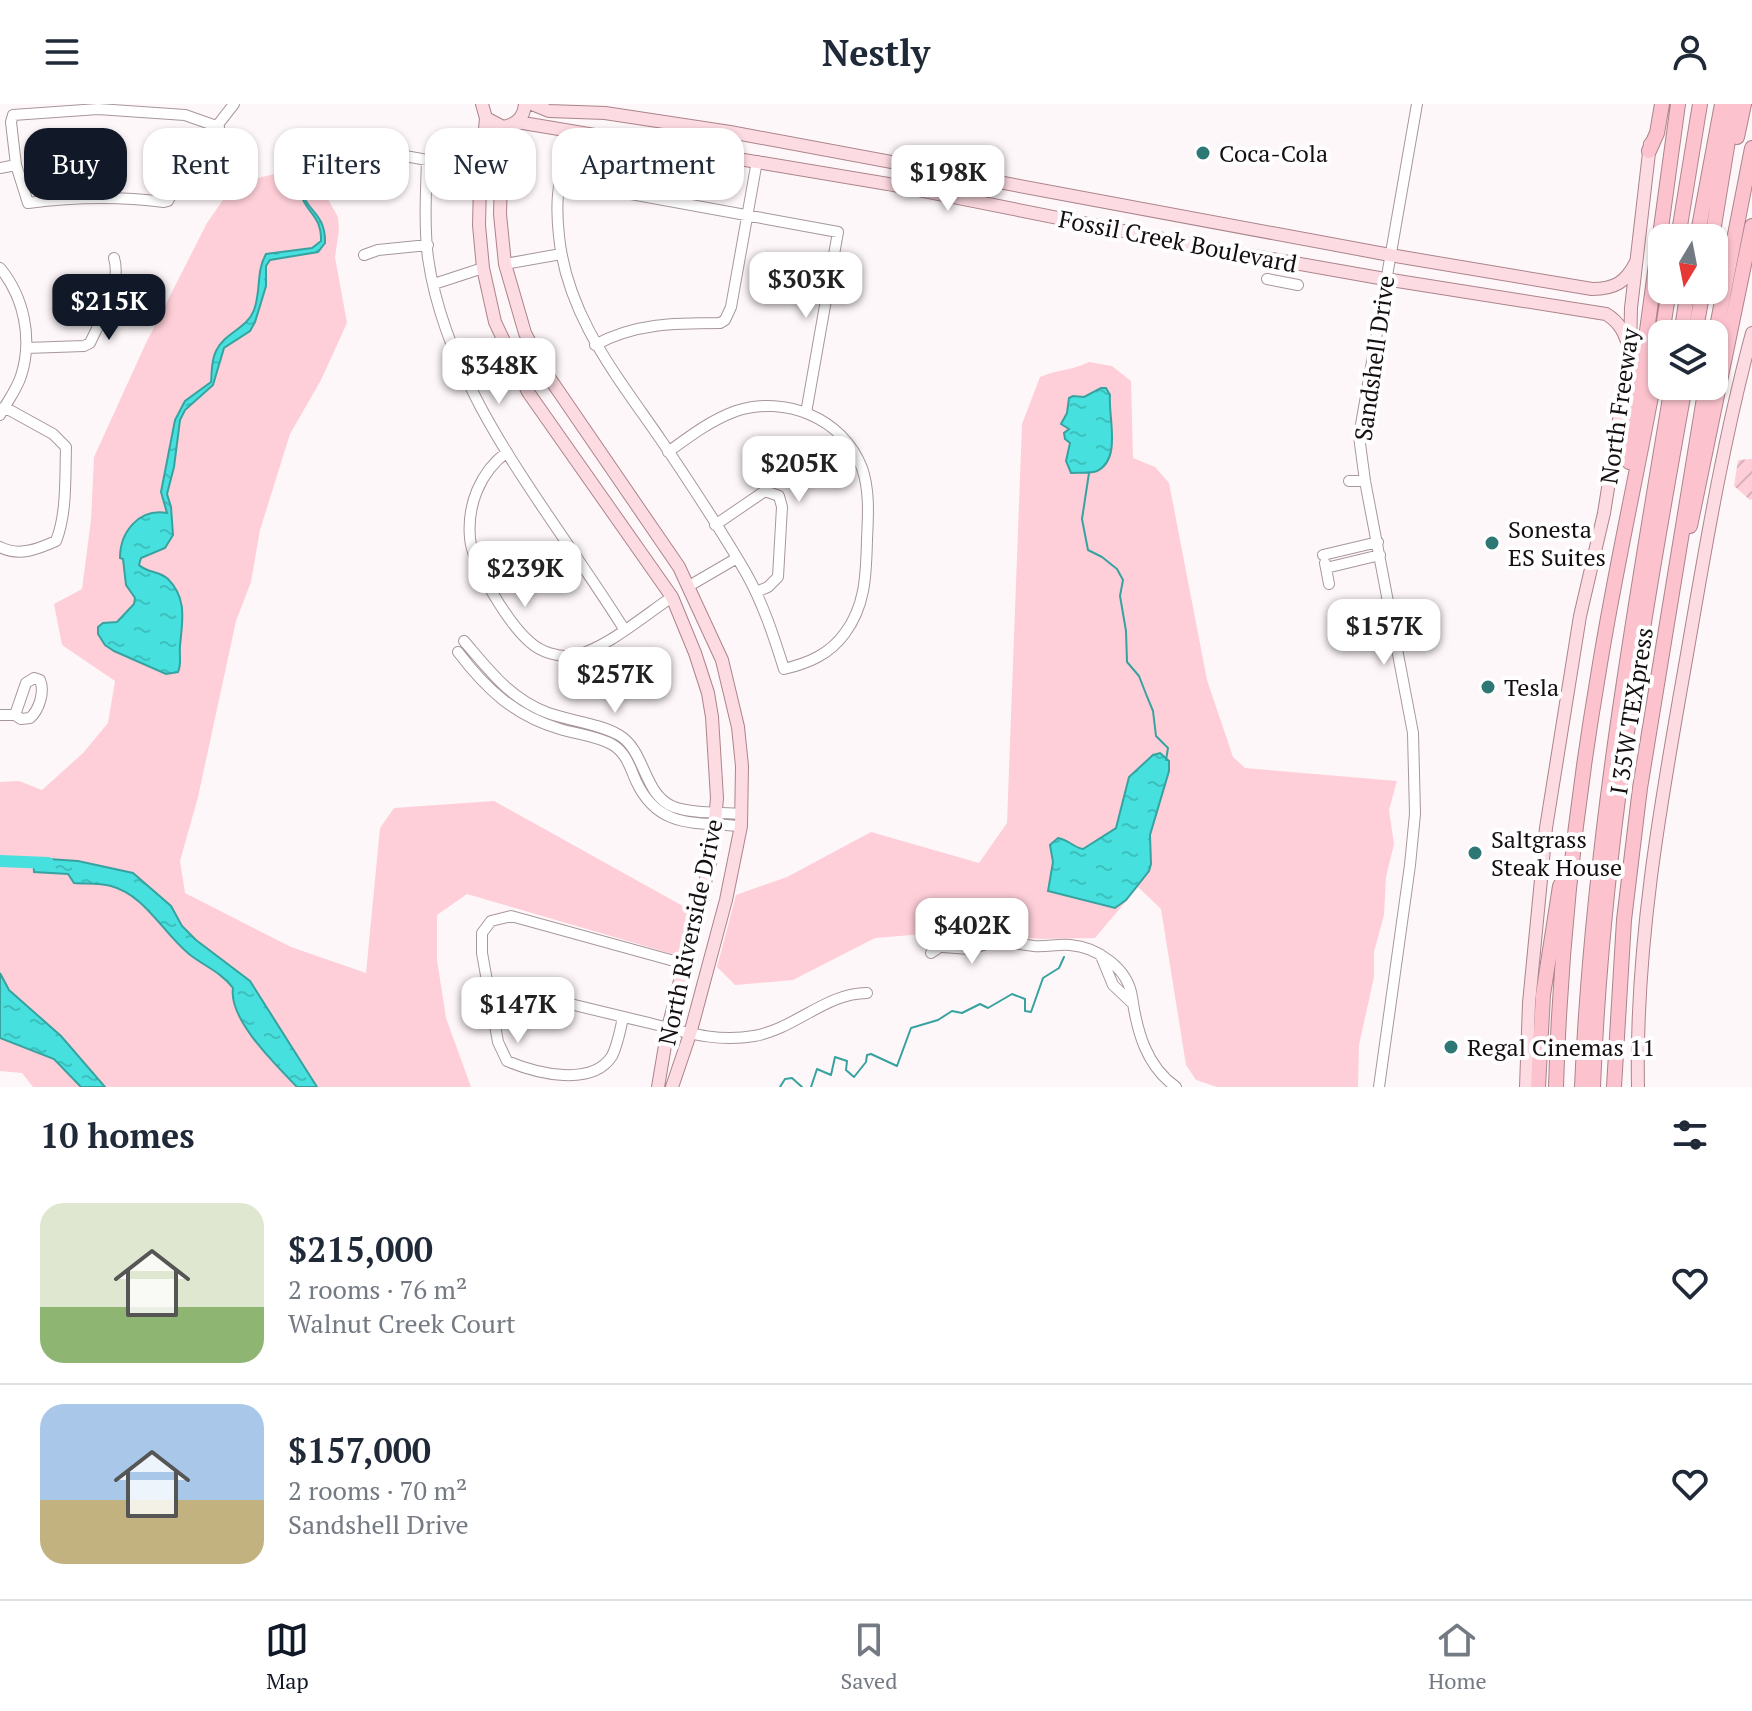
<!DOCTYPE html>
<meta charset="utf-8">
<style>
body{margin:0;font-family:"PT Serif",serif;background:#f2f2f3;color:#1f2937;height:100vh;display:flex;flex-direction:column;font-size:30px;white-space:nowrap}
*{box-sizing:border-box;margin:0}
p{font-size:26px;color:#747a83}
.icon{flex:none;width:44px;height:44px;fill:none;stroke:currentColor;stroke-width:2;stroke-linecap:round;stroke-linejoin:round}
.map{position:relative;height:983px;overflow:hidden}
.side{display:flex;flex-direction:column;background:#fff;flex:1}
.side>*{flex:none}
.hud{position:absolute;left:24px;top:24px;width:800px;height:72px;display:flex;gap:16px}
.needle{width:52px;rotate:190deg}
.fabs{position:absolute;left:1648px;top:120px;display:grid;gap:16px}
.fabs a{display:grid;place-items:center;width:80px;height:80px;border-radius:16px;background:#fff;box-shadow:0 2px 6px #0004;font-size:40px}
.price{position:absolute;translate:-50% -68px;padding:0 18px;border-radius:16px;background:#fff;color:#222;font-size:26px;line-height:52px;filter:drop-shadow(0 2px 4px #0008)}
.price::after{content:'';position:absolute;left:50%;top:48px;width:24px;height:18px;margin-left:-12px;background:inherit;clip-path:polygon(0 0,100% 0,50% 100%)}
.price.selected{background:#111827;color:#fff}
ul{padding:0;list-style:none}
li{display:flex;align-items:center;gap:24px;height:200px;padding:0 40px}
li+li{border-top:2px solid #e0e1e3}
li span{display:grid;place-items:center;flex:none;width:224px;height:160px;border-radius:24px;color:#555}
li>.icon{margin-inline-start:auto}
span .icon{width:96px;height:96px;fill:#fffc;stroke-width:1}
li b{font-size:34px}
h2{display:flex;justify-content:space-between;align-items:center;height:96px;padding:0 40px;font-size:34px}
.chip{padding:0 28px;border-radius:24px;background:#fff;box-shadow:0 2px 6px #0004;font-size:28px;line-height:72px}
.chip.selected{background:#111827;color:#fff}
header{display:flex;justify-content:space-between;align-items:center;height:104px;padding:0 40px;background:#fff;font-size:36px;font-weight:700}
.menu{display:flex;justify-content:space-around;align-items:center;height:112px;border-top:2px solid #e0e1e3;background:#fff;font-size:22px;color:#747a83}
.menu a{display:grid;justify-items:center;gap:4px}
.menu .selected{color:#111827}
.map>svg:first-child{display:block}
.green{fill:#fecfd8}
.garden{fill:url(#garden-furrows)}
.water{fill:url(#water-ripples);stroke:#37a2a0;stroke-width:2}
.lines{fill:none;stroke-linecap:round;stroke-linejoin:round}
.stream{stroke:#37a2a0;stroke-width:2}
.river{stroke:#46e1de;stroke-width:12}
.minor-casing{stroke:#a7979a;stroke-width:12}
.major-casing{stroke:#ab848c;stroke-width:14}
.highway-casing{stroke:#ab848c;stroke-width:16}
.minor{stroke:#fff;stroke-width:10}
.major{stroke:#fddbe2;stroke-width:12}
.highway{stroke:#fcc3ce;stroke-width:14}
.poi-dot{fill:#2d7775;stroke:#fff;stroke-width:3}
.labels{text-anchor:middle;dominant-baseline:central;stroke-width:8;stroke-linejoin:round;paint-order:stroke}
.poi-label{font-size:24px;fill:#150f10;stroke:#fff;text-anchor:start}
.street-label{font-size:24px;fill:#150f10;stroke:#fff}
</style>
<header><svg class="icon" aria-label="menu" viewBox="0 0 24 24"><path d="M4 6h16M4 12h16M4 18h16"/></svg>Nestly<svg class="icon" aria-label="person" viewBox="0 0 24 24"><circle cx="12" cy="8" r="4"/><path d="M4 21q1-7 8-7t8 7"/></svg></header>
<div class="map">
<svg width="1752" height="983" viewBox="0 0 1752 983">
<defs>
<pattern id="garden-furrows" width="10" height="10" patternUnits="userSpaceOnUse" patternTransform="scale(2)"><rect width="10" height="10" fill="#fecfd8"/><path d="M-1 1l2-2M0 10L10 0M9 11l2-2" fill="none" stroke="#d9b1b8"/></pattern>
<pattern id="water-ripples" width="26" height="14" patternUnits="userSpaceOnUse" patternTransform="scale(2)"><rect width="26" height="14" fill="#46e1de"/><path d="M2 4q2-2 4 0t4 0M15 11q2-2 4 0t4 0" fill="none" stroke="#3cc0bd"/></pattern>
</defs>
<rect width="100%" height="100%" fill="#fef7f9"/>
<path class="green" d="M279,69L316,74L338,113L339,126L335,153L347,219L321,276L290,330L260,426L251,478L236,517L198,693L180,757L185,789L291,843L366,869L380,724L394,704L494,697L690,806L679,852L467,790L437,811V856L446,914L471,983H33L22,969L0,967V678L19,677L42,686L83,649L108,619L115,577L62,541L54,500L82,485L91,416L94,353L146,239L207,119L234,80Z
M1089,258L1112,262L1131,277L1133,354L1155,363L1169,379L1207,576L1233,653L1245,664L1397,677L1389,706L1394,740L1386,773L1384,811L1374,848V873L1359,941L1358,983H1217L1196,976L1186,961L1161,805L1138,783L1095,834L1040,835L961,827L875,834L793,876L735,881L717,863L736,791L787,773L871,728L979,759L1007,719L1022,320L1040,273C1056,266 1073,266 1089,258Z"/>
<path class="garden" d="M1752,355V395L1750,396L1734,382L1738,356Z"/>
<path class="water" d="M300,82L303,83C302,107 326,106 325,139L318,148L270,156L266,162V182L255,218L250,227L224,244L213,281L185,306L180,316L174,363L167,390L171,403L173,431L165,444L141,454L139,461C147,469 160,467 168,475C188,495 182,518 180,542C179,552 182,559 178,568L166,570L114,547L105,541L98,530V523L103,519L117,518L134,500L135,494L126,481L123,455L120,454C120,428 139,404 167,409L161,388L175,316L185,297L211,278C212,268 211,257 216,247C225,228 247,225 254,206C261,188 256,167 266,150L312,144L321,137C322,108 301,108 300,82Z
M1101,284H1106L1110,291C1108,313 1122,355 1097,367C1090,370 1079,368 1071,369L1066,357L1070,339L1065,335L1064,329L1069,325L1061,320L1067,309L1069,294L1073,292L1084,293Z
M1160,649L1169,657V667L1150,731L1151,760L1149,767L1126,796L1115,804L1048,787L1053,758L1050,741L1058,734C1069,736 1073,743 1083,745L1116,724L1129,673L1153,651Z
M33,754L78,757L133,769L171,802L182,822L196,836L250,877L317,983H297C276,961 228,915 233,884C221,868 204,862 189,850C163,829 145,791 111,782C99,779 85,780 74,779L68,770L34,768Z
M0,869L9,886L61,932L105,983H81L54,955L0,934Z"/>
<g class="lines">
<path class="stream" d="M1089,369L1082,415L1088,446L1102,453L1117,465L1123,476L1120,492L1126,527L1127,558L1139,572L1146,590L1153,607L1156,632L1168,644L1166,656
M780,983L785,975L792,974L802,983
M811,983L817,965L831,971L835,953L847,957L846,966L854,973L866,958L867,951L871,950L897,962L911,924L938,916L952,907L962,909L980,900L988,904L1012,890L1025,895V907L1031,908L1043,874L1059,864L1064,853"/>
<path class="river" d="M0,757L48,759"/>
<g class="minor-casing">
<path id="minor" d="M219,23L185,11L98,5L13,11L11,18L16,61L28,99C74,93 117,92 164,98L168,97L188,59L234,0
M338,46L356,43L427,56C426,88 424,121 428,154C448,292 552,409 624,525
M0,64L16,61
M364,151L378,146L428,141
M505,160L561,150
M0,164C24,193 33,235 21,272C17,285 7,298 0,311
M1267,175L1298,181
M434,180L483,164
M595,241C635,219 676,219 720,219L725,216L731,203L757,57
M26,244L84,242L90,239C101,215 122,180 114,154
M507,348C480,368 467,401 470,434C472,461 510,522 531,539C541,548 558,553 571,552C602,548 645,511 672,493
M668,348C690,332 711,316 736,307C785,291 843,314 862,364C870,387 868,412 867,436C866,469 866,501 845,529C830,550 809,559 784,565C774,533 763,499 746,469C720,424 690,379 661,336C617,272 567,212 559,132C557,114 556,96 560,77L838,128L806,309
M1349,377H1365
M715,421L765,387L779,392L782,403L778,473L768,483L756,488
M0,443C19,453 38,445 56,437C67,410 65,373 66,343L53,330L4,303
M1323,451L1378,438
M1325,459L1329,480
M1326,464L1380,451
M689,482L737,454
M464,537C489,566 510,595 548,609C570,617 598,619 619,631C646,647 643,691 674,703C694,710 720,708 742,710
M458,548C486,585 515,612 560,625C576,630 598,632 613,641C626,649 630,663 636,677C658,725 695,718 741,722
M34,574L40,576C45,588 39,606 30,614L21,615L15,611L26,579Z
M0,611H15
M943,843L969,845L994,838
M931,849C943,842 947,834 961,832C986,833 1009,839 1034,842C1046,843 1058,840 1070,841C1097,843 1128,864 1132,893C1137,927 1146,962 1176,983
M1101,852L1113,881L1131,898
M490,886L507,884C553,896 599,907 645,918C682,927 715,939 754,932C795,925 826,889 867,889
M623,914C620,926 618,940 612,952C592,983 538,970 507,957L498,938L482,849V829L491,817L511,812L685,860
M1379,983L1410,761L1415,710L1413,629L1365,377L1359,332L1417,0"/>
</g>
<g class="major-casing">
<path id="major" d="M482,0L486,14L503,23C516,21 524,14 525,0
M532,0L549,7L605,9L730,28L1390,151L1592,185C1615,185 1626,178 1636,158
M486,14L480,80L479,121L483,164L495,218L528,288L672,493L695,549L708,589L712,613L717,694L712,751L668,924L658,983
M517,18L888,80L1204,143L1385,175L1606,210C1621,219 1625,230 1630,247
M515,20L502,44L500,110L505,160L525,229L544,266L679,463L722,556L738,623L742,662L741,722L726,796L690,930L672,983
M1526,983L1529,899L1546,724L1580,512L1604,409L1630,247L1631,204L1650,40
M1638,983C1635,840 1661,697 1686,556C1705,446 1723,337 1752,229"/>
</g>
<g class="highway-casing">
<path id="highway" d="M1737,33L1744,0
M1649,47L1657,29L1662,0
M1678,134L1700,0
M1697,134L1722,0
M1712,134L1734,0
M1662,230L1669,186
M1681,230L1688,186
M1695,230L1703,186
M1714,238L1752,44
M1629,358L1678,0
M1690,422L1752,122
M1538,983L1543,891L1560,782L1569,767
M1556,983C1560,846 1575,707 1598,572C1616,458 1643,345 1662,231
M1582,983C1592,747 1633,515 1672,282
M1593,983C1602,747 1643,514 1685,282
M1614,983L1624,816L1640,684L1706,282"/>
</g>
<use href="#minor" class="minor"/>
<use href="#major" class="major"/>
<use href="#highway" class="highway"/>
</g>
<g class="poi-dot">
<circle cx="1203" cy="49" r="8"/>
<circle cx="1492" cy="439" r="8"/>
<circle cx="1488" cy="583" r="8"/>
<circle cx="1475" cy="749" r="8"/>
<circle cx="1451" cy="943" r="8"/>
</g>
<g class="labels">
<g class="poi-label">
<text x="1219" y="49">Coca-Cola</text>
<text x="1508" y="425">Sonesta<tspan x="1508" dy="28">ES Suites</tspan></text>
<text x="1504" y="583">Tesla</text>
<text x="1491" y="735">Saltgrass<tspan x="1491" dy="28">Steak House</tspan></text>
<text x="1467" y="943">Regal Cinemas 11</text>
</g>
<g class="street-label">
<text transform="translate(1178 137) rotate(11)">Fossil Creek Boulevard</text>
<text transform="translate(1374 254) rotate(-82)">Sandshell Drive</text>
<text transform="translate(1619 302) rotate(-82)">North Freeway</text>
<text transform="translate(1631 607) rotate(-81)">I 35W TEXpress</text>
<text transform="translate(690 828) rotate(-78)">North Riverside Drive</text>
</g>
</g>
</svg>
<div class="fabs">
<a><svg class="needle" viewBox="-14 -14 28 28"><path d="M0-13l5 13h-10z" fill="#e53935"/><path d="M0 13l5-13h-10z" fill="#747a83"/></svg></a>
<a><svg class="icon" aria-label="layers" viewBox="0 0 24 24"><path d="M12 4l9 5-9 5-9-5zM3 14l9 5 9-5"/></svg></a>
</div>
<b class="price" style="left:948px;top:109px">$198K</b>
<b class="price" style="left:806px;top:216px">$303K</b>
<b class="price selected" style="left:109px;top:238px">$215K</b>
<b class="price" style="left:499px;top:302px">$348K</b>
<b class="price" style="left:799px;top:400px">$205K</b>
<b class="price" style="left:525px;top:505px">$239K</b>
<b class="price" style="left:1384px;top:563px">$157K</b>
<b class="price" style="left:615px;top:611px">$257K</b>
<b class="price" style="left:972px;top:862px">$402K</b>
<b class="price" style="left:518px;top:941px">$147K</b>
<div class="hud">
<a class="chip selected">Buy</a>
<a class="chip">Rent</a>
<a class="chip">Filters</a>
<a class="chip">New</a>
<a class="chip">Apartment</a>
</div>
</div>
<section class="side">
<h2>10 homes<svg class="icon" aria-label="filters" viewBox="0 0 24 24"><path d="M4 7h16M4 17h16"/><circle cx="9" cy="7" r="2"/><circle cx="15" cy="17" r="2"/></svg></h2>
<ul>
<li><span style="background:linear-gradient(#dfe7d0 65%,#8fb573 0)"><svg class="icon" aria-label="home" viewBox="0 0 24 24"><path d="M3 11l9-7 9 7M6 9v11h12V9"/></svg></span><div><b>$215,000</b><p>2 rooms · 76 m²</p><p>Walnut Creek Court</p></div><svg class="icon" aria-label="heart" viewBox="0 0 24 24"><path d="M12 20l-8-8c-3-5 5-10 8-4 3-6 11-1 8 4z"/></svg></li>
<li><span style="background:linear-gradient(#a9c7e8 60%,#c2b280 0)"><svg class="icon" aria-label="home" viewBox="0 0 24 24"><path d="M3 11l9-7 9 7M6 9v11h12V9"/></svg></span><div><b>$157,000</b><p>2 rooms · 70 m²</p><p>Sandshell Drive</p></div><svg class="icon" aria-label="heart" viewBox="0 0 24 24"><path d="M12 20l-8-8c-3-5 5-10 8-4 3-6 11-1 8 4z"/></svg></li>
</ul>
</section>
<nav class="menu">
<a class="selected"><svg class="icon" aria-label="map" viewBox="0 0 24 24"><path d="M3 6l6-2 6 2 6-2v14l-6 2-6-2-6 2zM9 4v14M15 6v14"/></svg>Map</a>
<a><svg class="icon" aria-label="saved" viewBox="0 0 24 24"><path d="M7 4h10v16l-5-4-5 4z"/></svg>Saved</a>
<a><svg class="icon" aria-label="home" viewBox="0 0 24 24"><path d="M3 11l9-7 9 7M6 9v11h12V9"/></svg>Home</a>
</nav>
